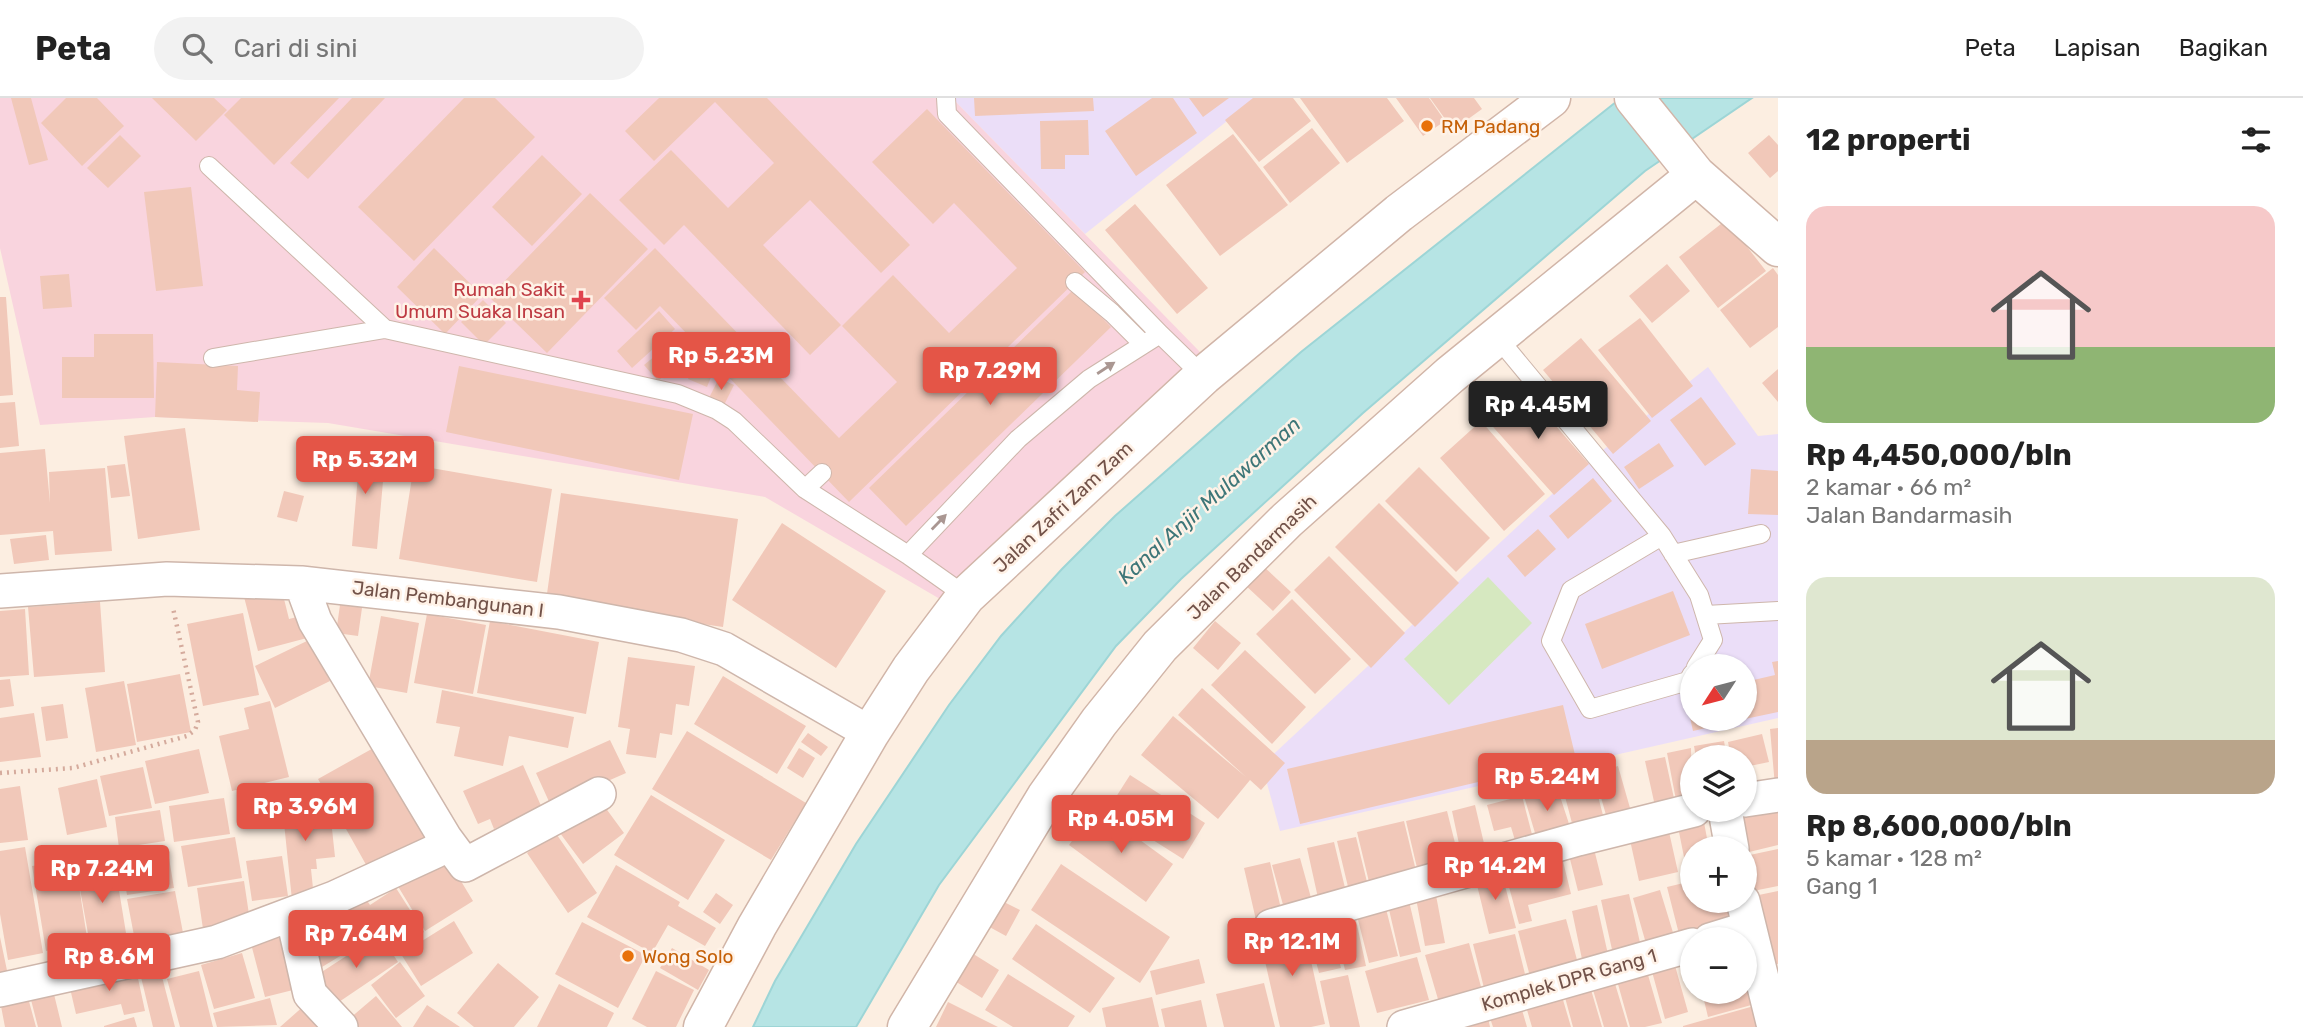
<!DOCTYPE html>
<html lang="id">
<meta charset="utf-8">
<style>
body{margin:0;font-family:Rubik,sans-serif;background:#f2f2f2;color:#222;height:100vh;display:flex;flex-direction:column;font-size:26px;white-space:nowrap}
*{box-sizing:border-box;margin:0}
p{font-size:23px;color:#767676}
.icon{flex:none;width:38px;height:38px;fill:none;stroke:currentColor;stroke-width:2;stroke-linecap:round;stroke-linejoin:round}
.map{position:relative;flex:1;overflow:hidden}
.drawer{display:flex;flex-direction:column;background:#fff;width:525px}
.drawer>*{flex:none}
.needle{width:46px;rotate:234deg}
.tools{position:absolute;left:1680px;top:556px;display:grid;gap:14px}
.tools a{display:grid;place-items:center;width:77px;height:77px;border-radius:50%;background:#fff;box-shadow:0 2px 5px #0004;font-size:35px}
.price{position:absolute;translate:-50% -60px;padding:0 16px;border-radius:7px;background:#e45547;color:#fff;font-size:23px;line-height:46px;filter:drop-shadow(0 2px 4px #0008)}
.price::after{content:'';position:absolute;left:50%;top:42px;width:21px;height:16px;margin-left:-10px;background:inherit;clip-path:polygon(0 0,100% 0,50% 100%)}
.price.on{background:#222;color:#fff}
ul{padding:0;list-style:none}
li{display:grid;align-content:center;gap:14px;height:371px;padding:0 28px}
li span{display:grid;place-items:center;height:217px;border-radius:21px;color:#555}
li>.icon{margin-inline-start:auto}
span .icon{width:126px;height:126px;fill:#fffc;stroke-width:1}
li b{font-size:30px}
h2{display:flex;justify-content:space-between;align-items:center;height:84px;padding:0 28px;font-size:30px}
header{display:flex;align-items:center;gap:42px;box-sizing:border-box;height:98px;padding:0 35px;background:#fff;border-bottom:2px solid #e0e0e0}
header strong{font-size:33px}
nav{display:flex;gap:38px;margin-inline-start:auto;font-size:24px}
.search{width:490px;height:63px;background:#f2f2f2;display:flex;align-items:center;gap:18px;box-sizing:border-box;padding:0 24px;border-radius:38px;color:#767676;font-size:26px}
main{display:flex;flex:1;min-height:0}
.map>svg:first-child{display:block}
.education{fill:#ebdef8;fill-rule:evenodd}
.medical{fill:#f9d4de}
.green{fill:#d6e8c0}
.water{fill:#b6e4e4;stroke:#9dd5d6;stroke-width:2}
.building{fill:#f1c8b9}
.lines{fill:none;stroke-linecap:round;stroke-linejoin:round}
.lane-casing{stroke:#ceb6ab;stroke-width:20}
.street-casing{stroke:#ceb6ab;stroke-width:36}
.secondary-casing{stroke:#d1b5a8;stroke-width:41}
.path{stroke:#d5ab9d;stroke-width:4.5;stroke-dasharray:2 5;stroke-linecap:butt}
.lane{stroke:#fff;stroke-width:18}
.street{stroke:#fff;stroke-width:33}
.secondary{stroke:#fff;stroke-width:38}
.oneway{fill:#aa9792}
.food-dot{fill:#e8710a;stroke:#fff2e7;stroke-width:2.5}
.health-dot{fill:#e0444e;stroke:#fff2e7;stroke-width:2.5}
.labels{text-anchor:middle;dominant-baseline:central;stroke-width:5;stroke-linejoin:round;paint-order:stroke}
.food-label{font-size:19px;fill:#c56008;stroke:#fff2e7;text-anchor:start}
.health-label{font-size:19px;fill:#be3a42;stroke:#fff2e7;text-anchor:end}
.street-label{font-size:19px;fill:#725249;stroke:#fff2e7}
.water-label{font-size:21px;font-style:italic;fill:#3d7678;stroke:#fff2e7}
</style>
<header>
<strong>Peta</strong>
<div class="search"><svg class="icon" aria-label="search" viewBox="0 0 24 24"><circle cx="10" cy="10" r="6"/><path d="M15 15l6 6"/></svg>Cari di sini</div>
<nav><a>Peta</a><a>Lapisan</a><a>Bagikan</a></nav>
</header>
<main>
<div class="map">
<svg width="1778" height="929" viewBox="0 0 1778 929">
<rect width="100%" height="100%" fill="#fceee1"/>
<path class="education" d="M952,0H1256L1085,136Z
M1708,269L1758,338L1778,336V620L1280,733L1262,667L1579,371ZM1692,569H1745V621H1692Z"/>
<path class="medical" d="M0,0H952L1200,254L940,501L765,399L328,325L155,319L40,327L0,150Z"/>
<path class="green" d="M1488,479L1532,525L1449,607L1404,561Z"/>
<path class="water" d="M1621,0H1752L1645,73L1363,315L1181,481L1116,548L939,787L856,929H753L775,883L856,746L949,607L1001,538L1062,471L1115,418L1301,254Z"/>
<path class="building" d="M11,0H31L48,62L29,67Z
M66,0H97L124,28L82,68L41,25Z
M152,0H214L227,12L196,43Z
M241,0H339L274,67L224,17Z
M352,0H385L308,81L290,65Z
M464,0H495L535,39L414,163L358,109Z
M659,0H767L910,147L881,175L810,102L763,147L841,227L810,257L684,127L664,147L619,102L671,52L728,110L774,65L715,4L654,63L625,33Z
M974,0H1093L1094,13L975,18Z
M1152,0H1173L1197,35L1136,78L1105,33Z
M1189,0H1229L1203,19Z
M1253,0H1293L1311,23L1259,64L1225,22Z
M1300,0H1387L1404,23L1347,65Z
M1396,0H1429L1445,23L1423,38Z
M1430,0H1474L1482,11L1453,32Z
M927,11L1085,174L849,404L660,208L636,232L604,200L655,150L839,340L897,284L842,228L893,177L949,235L1017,170L954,105L933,126L872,64Z
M1088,22L1089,57H1065V71H1041L1040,23Z
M1312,30L1340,65L1290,105L1263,69Z
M1233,36L1288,107L1220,158L1166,87Z
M120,37L141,58L108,90L87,70Z
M1769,37L1778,47V73L1770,80L1748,55Z
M542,57L582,96L532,148L492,109Z
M191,89L203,188L156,193L144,94Z
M590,95L648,151L547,255L489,199Z
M1135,106L1208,190L1177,216L1105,132Z
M1726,122L1766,173L1718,210L1679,159Z
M434,150L482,197L445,236L397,189Z
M1667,166L1690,193L1652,225L1629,198Z
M1773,170L1778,177V229L1750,250L1720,212Z
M69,176L72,209L43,211L40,178Z
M1074,191L1111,229L906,428L869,390Z
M0,199H6L13,297L0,298Z
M483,202L506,225L484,247L461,224Z
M659,213L675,231L632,270L617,253Z
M1640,220L1693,288L1652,320L1598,252Z
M94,236H153L154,300H62V259H94Z
M1581,240L1651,323L1613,356L1543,272Z
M661,253L675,268L658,283L644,267Z
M157,264L238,268L237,292L260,294L258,324L155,319Z
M694,266L713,274L707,289L688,281Z
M459,268L693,316L679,382L446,334Z
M1778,271V304L1762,285Z
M719,280L734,287L723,309L708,302Z
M1522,289L1589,366L1554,397L1486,321Z
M1701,299L1736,346L1705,368L1670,322Z
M15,304L19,348L0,350V305Z
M1481,323L1545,396L1504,433L1440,360Z
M185,330L200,432L138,441L124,338Z
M1659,345L1674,368L1639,391L1624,369Z
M45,351L50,405L49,374L105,370L112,453L55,457L53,433L0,437V355Z
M335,356L385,361L377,451L352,448L358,377L333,375Z
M125,366L130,398L111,400L107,368Z
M414,367L552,391L537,484L399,461Z
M1419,369L1490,440L1456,474L1385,403Z
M1751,371L1778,373V417L1748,416Z
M1593,380L1612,403L1568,441L1549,418Z
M284,393L304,398L297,424L277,419Z
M561,395L738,421L723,529L546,503Z
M1379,405L1459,485L1415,529L1335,449Z
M782,425L886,493L836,570L732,502Z
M1538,431L1556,451L1525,479L1507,458Z
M46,437L49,462L14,466L10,441Z
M1329,458L1405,535L1371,570L1294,492Z
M1262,467L1291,494L1273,513L1244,486Z
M280,485L289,521L301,518L307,540L258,553L243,495Z
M1673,493L1690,537L1602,571L1585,526Z
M341,500L363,503L358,538L336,535Z
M1292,501L1351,561L1315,596L1256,536Z
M100,504L105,574L34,579L28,509Z
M25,511L29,577L0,579V513Z
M243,515L259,597L203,608L187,526Z
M427,516L486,527L473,596L414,585Z
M381,518L419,525L407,595L368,588Z
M490,523L599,544L586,616L477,595Z
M1215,523L1241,545L1218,572L1193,550Z
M309,542L330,583L275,610L255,568Z
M1245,552L1306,609L1272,646L1211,587Z
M628,559L695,568L689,608L676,606L672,637L660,635L656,660L626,656L630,631L618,629Z
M1778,563V614L1745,621V584L1775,577L1772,564Z
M180,576L191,634L137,644L127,586Z
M723,578L806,628L777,676L694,626Z
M10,581L14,608L0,610V582Z
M124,583L136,647L96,654L85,590Z
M1202,590L1285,665L1261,692L1250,682L1218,721L1141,657L1173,618L1246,679L1178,617Z
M442,592L574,619L568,650L509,638L503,668L454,658L460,629L436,625Z
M1692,596V621L1741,622L1693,633L1685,597Z
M270,603L289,679L232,693L219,638L249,631L244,610Z
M63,606L68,640L46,643L41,609Z
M1563,607L1576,661L1300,726L1287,671Z
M34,615L41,659L0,664V620Z
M1778,630V687L1775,688L1770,631Z
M687,633L806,705L771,762L652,691Z
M808,635L828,649L821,658L801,644Z
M1762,636L1769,664L1745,669V660H1731L1728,644Z
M610,642L626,675L551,708L536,675Z
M1724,643L1727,660H1696L1694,648Z
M377,648L428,740L369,772L318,681Z
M799,650L815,660L803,680L787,670Z
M1691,650L1692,699L1676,702L1667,655Z
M199,651L209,695L155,706L145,663Z
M1665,659L1675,705L1655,708L1645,663Z
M523,667L542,710L494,731L490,721L478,726L463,693Z
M1618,668L1632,717L1608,724L1594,675Z
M143,669L152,710L109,718L100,678Z
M1130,677L1205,725L1183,761L1107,713Z
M1593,679L1604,721L1573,729L1562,687Z
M97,681L107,729L67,737L58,690Z
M1556,686L1572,735L1538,745L1523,695Z
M20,688L28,742L0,745V691Z
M300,694L303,715L330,712L335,759L316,761L317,771H311L314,800L292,802L281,696Z
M651,697L725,742L688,802L614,757Z
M1522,698L1534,744L1517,749L1511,729L1494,733L1487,707Z
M224,700L230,736L174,744L169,708Z
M1778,704V747L1745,755L1730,715Z
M602,705L624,735L583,766L560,735Z
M1475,707L1486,754L1462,760L1452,713Z
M1096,710L1173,766L1146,804L1069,747Z
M160,712L165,743L119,750L115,719Z
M1447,713L1460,765L1418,774L1406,723Z
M1703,719L1709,751H1692V773L1687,774L1677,724Z
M1404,723L1417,777L1370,788L1357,734Z
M1667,725L1678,774L1639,783L1628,733Z
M555,734L597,795L568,815L527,755Z
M235,739L242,780L188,789L181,748Z
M1356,739L1369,792L1350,797L1337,743Z
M1334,744L1346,794L1318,800L1307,750Z
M1593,747L1603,787L1578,793L1568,753Z
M167,748L174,790L127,797L120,755Z
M25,749L43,855L8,862L0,816V753Z
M1778,751V788L1748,794L1745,782V758Z
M444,755L473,803L425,833L396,785Z
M282,758L288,798L252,803L246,763Z
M1562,759L1571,796L1528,807L1532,823L1519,826L1505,774Z
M1300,760L1313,807L1285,814L1272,767Z
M75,762L88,846L46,853L32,768Z
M1270,764L1282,815L1256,822L1244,770Z
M1061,766L1170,839L1140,885L1031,812Z
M616,767L680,804L678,808L716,830L705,848L668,827L652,855L587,819Z
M1501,772L1516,830L1489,836L1475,779Z
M116,774L126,835L89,841L78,780Z
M244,783L250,823L203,831L197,790Z
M1692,783V803H1727L1732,823L1679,836L1667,789Z
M396,790L424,834L399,850L374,812L385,831L317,872L300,841L366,801L370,807Z
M1435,792L1445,845L1425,848L1415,795Z
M1660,792L1675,841L1647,849L1633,800Z
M175,793L184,840L136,848L127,801Z
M1778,793V866L1764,869L1749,799Z
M716,795L733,807L720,826L703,814Z
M1629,796L1641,849L1613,856L1601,802Z
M1408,799L1421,854L1400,859L1387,803Z
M998,801L1020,812L1006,838L984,826Z
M1385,807L1398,858L1369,865L1356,814Z
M1597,807L1609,861L1583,866L1572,813Z
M1354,813L1366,868L1345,872L1332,818Z
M1329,820L1341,870L1319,875L1306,825Z
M1566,821L1580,873L1532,886L1518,833Z
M454,823L473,855L421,888L401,856Z
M582,824L646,857L618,910L555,876Z
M1036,826L1115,880L1090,915L1012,861Z
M1303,827L1325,926L1311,929H1280L1259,837Z
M286,833L301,890L265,899L250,842Z
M380,836L398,864L333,908L314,879Z
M1515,836L1527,884L1485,894L1473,846Z
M0,839L9,882L0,883Z
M1469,845L1483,896L1440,908L1425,857Z
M672,850L709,872L698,892L660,870Z
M967,852L999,872L982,900L950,880Z
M242,855L255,900L214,911L201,867Z
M1417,859L1429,902L1377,915L1365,873Z
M1199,861L1205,885L1156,897L1150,873Z
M400,864L425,898L396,920L371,887Z
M1674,864L1688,914L1665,921L1651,870Z
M498,865L539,899L514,929H474L457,915Z
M1646,870L1662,925L1645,929H1630L1616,879Z
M136,871L145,913L124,917L121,906L76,916L69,886Z
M160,871L175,929H153L140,875Z
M1745,871L1755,906L1708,919L1702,894H1745Z
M199,873L213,929H180L167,881Z
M656,873L694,892L676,929H647L632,921Z
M1008,876L1075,918L1068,929H1013L985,912Z
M1348,877L1360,929H1330L1320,883Z
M1613,879L1628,929H1604L1591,885Z
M1264,885L1275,929H1224L1216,896Z
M1589,885L1602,929H1573L1563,892Z
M559,886L614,915L607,929H537Z
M52,888L62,929H38L29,894Z
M1561,895L1571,929H1532L1525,905Z
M27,896L36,929H5L0,903Z
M376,898L402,929H356L349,921Z
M1152,899L1159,929H1106L1102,910Z
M270,900L277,927L217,929L213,915Z
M1201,902L1207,929H1165L1161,911Z
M948,904L998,929H936Z
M1520,905L1527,929H1493L1488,914Z
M306,906L326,929H280Z
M427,907L460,929H413Z
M1754,908L1759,929H1683V928Z
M1487,915L1490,929H1448Z
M134,919L137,929H104V928Z"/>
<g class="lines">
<g class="lane-casing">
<path id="lane" d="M946,0L947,16L1160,236
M209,68L385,231
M1075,184L1112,215L1143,246
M1497,239L1662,438L1571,492L1551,543L1590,611L1688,583L1692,576
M213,260L385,231L678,296L717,312L734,323L805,391L908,457
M805,391L822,375
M1662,438L1699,497L1713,542L1696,569
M1673,456L1761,436
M966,498L908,457L1018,341L1089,281L1160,236L1203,278
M1706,517L1778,513"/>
</g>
<g class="street-casing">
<path id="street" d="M0,493L167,481L301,485L559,514L681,537L724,551L870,635
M1745,702L1778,697
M1725,712L1732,751
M445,740L465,767L599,696
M1743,803L1774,929
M292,816L310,896L341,929
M1271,828L1578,741L1694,712
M1710,842L1749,830
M0,892L217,844L334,800L436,753L445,740L315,523L301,485
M1404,929L1692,847"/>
</g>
<g class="secondary-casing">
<path id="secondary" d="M1634,0L1696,77L1778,149
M703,929L757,828L870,635L911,571L966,498L1203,278L1399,115L1551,0
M907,929L1046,699L1099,624L1160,548L1287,422L1450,277L1696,77"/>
</g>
<path class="path" d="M0,675L73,670L187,638L195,632L198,624L173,510"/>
<use href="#lane" class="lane"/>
<use href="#street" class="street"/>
<use href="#secondary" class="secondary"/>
</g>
<defs><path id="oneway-solid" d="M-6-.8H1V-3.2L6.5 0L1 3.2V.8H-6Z" transform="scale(1.75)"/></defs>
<g class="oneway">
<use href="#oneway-solid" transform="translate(1106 270) rotate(-33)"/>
<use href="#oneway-solid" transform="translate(939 424) rotate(-46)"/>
</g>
<g class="food-dot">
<circle cx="1427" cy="28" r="7"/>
<circle cx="628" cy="858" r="7"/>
</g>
<path class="health-dot" d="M577.5 191.5h7v7h7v7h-7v7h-7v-7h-7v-7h7z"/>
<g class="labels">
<g class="food-label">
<text x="1441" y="28">RM Padang</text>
<text x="642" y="858">Wong Solo</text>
</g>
<g class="health-label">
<text x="565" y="191">Rumah Sakit<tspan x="565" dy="22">Umum Suaka Insan</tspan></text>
</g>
<g class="street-label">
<text transform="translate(1063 409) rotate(-43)">Jalan Zafri Zam Zam</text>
<text transform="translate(1252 459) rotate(-44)">Jalan Bandarmasih</text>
<text transform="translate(448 501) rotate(7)">Jalan Pembangunan I</text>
<text transform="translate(1569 882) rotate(-16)">Komplek DPR Gang 1</text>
</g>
<g class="water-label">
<text transform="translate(1209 402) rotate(-42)">Kanal Anjir Mulawarman</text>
</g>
</g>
</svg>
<div class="tools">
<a><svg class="needle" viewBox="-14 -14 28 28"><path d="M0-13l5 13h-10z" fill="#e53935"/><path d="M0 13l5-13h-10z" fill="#767676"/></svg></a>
<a><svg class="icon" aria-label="layers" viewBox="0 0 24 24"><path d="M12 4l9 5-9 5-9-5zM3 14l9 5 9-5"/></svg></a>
<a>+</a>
<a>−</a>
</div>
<b class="price" style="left:721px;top:294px">Rp 5.23M</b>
<b class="price" style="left:990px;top:309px">Rp 7.29M</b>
<b class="price on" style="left:1538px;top:343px">Rp 4.45M</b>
<b class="price" style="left:365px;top:398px">Rp 5.32M</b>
<b class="price" style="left:1547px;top:715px">Rp 5.24M</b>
<b class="price" style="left:305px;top:745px">Rp 3.96M</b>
<b class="price" style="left:1121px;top:757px">Rp 4.05M</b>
<b class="price" style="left:1495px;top:804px">Rp 14.2M</b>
<b class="price" style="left:102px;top:807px">Rp 7.24M</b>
<b class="price" style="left:356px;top:872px">Rp 7.64M</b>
<b class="price" style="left:1292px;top:880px">Rp 12.1M</b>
<b class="price" style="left:109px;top:895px">Rp 8.6M</b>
</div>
<section class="drawer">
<h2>12 properti<svg class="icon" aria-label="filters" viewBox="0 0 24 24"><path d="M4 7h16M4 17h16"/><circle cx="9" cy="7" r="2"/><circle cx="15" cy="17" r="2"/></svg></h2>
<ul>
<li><span style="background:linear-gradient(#f6c9c9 65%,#8fb573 0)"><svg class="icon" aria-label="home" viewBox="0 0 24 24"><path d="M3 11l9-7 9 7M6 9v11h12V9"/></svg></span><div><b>Rp 4,450,000/bln</b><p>2 kamar · 66 m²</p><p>Jalan Bandarmasih</p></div></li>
<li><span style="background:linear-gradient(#dfe7d0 75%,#b9a48a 0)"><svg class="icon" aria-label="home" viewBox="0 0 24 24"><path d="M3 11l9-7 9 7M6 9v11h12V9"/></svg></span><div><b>Rp 8,600,000/bln</b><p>5 kamar · 128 m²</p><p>Gang 1</p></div></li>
</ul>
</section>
</main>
